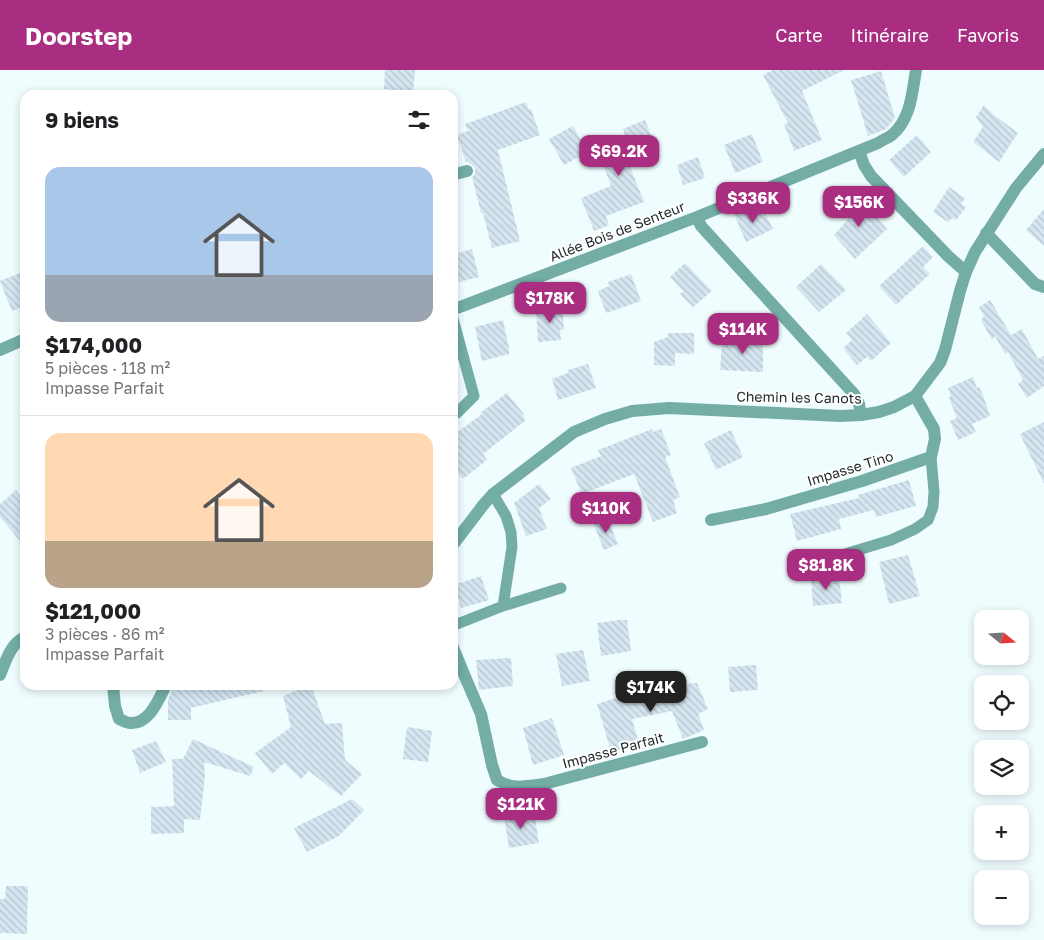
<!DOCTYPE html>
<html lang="fr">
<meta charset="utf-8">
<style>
body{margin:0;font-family:"Golos Text",sans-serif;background:#f6f6f6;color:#202124;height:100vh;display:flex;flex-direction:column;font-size:19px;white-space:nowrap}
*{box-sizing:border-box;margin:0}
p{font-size:16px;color:#757577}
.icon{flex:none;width:28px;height:28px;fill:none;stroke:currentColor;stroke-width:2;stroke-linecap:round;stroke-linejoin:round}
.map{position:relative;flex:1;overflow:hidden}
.details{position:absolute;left:20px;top:20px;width:438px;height:600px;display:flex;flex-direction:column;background:#fff;border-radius:15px;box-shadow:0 2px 8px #0003}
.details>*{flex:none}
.needle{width:32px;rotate:108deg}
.controls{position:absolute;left:974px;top:540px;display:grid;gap:10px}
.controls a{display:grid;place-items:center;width:55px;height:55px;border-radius:10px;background:#fff;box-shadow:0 2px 8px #0003;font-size:25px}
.price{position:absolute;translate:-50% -42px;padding:0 11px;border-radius:10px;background:#a92e81;color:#fff;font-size:16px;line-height:32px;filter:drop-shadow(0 1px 2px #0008)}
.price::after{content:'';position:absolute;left:50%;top:30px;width:15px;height:11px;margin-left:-8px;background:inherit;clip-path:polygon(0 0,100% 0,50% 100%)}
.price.current{background:#222;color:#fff}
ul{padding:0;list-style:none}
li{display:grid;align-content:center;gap:10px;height:265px;padding:0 25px}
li+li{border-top:1px solid #e0e0e0}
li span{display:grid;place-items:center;height:155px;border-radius:15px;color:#555}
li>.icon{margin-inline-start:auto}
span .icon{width:90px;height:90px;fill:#fffc;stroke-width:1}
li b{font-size:21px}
h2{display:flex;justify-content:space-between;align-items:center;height:60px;padding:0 25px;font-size:21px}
header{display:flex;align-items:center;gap:30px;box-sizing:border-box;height:70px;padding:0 25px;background:#a92e81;color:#fff}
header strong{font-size:24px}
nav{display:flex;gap:28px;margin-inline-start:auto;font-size:18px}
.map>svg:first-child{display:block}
.building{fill:url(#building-back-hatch)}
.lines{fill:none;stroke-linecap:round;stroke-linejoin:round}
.service{stroke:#73ada4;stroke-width:11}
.minor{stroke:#73ada4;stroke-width:12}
.tertiary{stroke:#73ada4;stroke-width:12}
.labels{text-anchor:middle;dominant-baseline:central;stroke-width:4;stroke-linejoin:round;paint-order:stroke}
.street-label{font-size:14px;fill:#1e2627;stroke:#fff}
</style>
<header>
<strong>Doorstep</strong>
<nav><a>Carte</a><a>Itinéraire</a><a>Favoris</a></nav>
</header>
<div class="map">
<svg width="1044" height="870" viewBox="0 0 1044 870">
<defs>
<pattern id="building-back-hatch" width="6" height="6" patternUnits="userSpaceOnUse" patternTransform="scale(1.25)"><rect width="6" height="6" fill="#d5e6f1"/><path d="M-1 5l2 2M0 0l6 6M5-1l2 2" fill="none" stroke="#b6c5cf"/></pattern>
</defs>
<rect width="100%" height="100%" fill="#f0fdff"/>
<path class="building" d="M385,0H415L413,23L384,19Z
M773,0H844L802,21L822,70L794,81L784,54L788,53L763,5Z
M881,1L895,48L886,59L868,66L851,10Z
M526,32L529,40L531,39L540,65L498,80L520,171L492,178L483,143H481L472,107L475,104V98L472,95L469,93L468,91L466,92L457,65L468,61L465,54Z
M984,35L993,44L1018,63L999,92L973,72L983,57L976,47Z
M645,50L656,78L627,89L644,132L606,146L609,155L594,161L581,128L611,116L598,81L627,70L623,59Z
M573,56L588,82L564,95L549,69Z
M752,64L763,92L735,103L724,75Z
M917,65L931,82L904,107L889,90Z
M698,87L705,108L683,115L677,95Z
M949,117L965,128L961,134L966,137L956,150L952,148L948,152L933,142Z
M858,126L887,159L855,189L834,165L851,146L844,138Z
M751,136L754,145L764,141L773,159L746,172L734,144Z
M1044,139V176L1026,160Z
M923,176L933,187L923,197L930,204L896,235L879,216Z
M472,179L479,207L459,212L458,208L452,210V185Z
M685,193L712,221L693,237L680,224L683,221L670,207Z
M821,194L846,220L819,242L796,217Z
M25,201V236L12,241L0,211Z
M631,204L641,231L606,243L598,221L609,216L608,212Z
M990,230L1011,265L1022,259L1038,289L1044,286V316L1027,328L1018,314L1023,310L1008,282L1005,284L995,266L992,270L981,250L984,246L979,237Z
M562,237L564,259L560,260L561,270L538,272L536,239Z
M867,244L891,273L871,291L867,287L857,295L843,278L852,270L846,263Z
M503,250L509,278V284L482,291L475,257Z
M668,263H694V284L675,283V296L654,295V272L668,267Z
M734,268H763V302L720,300L722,272H734Z
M588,294L596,318L558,330L552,309L568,303V300Z
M973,307L977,318L979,317L983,325L990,346L972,354L976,362L958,370L950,351L957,348L949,328L951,326L948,318Z
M507,323L523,343L525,351L483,384L487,390L463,409L452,397V366L482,344L480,343Z
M1044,352V414L1020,364Z
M652,359L653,362L661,359L671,385L665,387L680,427L673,430L677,443L653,452L634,404L582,424L571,398L601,386L598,380Z
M731,360L743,387L716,400L704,373Z
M909,410L916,436L876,447L874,440L839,449L841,459L797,471L790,444L859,428L858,425Z
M539,414L551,429L539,438L547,459L526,466L514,433Z
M16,420L25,432V477L0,447V434Z
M607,447L618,474L604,480L593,453Z
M908,485L920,526L889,534L879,492Z
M839,505L842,533L813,536L811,508Z
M481,506L489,530L461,538L454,515Z
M620,550H627L631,581L601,586L597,553Z
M583,580L590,611L562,616L556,584Z
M511,588L513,616L479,620L476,590Z
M756,595L758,620L730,622L728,597Z
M691,613H697L708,639L698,644L704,660L683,669L672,641L632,649L639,674L611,682L597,634L644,619L658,617L659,625Z
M174,615H262L263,621L191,638V650H168V630Z
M310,615H311L325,654L342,653L345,690L362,704L341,726L309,701L301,709L284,693L272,704L255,683L291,657L283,626Z
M552,648L564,685L533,695L523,658Z
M407,657L432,661L428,692L403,689Z
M193,669L254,697L250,706L204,692L205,706L200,750L184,749V763L151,764V737L174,736L172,689H183Z
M156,671L166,692L140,703L132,680Z
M352,729L364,740L339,766L307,782L294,758Z
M534,742L539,773L509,778L504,746Z
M6,816H28L27,864L0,863V829H5Z"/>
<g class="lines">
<path class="service" d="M452,245L474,326L457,343
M493,424L506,446L511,462L512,477L503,536
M809,495L891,470L915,459L928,450L933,437L934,422L931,387
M452,556L503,536L561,518"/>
<path class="minor" d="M859,81L864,95L871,106L948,186L966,202
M452,105L467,101
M697,147L701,156L854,324L859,334L861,345
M986,163L1035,214L1044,217
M452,240L697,147L878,73C882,70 888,68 892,65C911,49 912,23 916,0
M711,450L766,439L862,411L931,387L935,369L934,359L915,326
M452,575L466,609L481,644L492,695L497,710C513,720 527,716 544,714L702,672
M0,605C6,591 10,574 25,567
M113,615L115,636L119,649C122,650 126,653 130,653C149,655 159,629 166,615"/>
<path class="tertiary" d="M0,280L25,269
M452,476L484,434L493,424L574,362L605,349L632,341L669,338L840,346L861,345L879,342L894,337L915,326L940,293L945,280L960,221L966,202L975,182L1016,118L1044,84"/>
</g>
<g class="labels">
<g class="street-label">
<text transform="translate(617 161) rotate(-21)">Allée Bois de Senteur</text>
<text transform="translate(799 327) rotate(1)">Chemin les Canots</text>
<text transform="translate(850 398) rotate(-17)">Impasse Tino</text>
<text transform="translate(613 680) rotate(-15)">Impasse Parfait</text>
</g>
</g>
</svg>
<div class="controls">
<a><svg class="needle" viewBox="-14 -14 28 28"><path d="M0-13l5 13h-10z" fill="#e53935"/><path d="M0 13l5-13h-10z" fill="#757577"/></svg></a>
<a><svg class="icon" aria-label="locate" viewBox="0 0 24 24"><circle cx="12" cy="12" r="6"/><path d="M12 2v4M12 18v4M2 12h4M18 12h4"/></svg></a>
<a><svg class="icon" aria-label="layers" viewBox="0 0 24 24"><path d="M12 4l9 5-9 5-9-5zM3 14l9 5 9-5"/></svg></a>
<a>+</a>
<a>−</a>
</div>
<b class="price" style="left:619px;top:107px">$69.2K</b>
<b class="price" style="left:753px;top:154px">$336K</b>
<b class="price" style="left:859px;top:158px">$156K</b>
<b class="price" style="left:550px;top:254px">$178K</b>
<b class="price" style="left:743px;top:285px">$114K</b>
<b class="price" style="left:606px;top:464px">$110K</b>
<b class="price" style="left:826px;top:521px">$81.8K</b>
<b class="price current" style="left:651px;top:643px">$174K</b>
<b class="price" style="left:521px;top:760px">$121K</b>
<section class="details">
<h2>9 biens<svg class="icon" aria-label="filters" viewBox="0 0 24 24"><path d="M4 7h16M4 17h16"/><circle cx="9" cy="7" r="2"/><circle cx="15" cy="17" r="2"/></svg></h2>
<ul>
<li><span style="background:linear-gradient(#a9c7e8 70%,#9aa5b1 0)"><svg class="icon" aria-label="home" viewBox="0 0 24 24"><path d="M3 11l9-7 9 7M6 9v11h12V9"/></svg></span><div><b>$174,000</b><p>5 pièces · 118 m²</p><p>Impasse Parfait</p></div></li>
<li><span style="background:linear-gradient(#ffd9b3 70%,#b9a48a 0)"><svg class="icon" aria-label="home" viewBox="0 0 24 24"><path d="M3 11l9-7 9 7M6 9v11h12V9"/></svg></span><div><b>$121,000</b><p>3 pièces · 86 m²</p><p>Impasse Parfait</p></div></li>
</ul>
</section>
</div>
